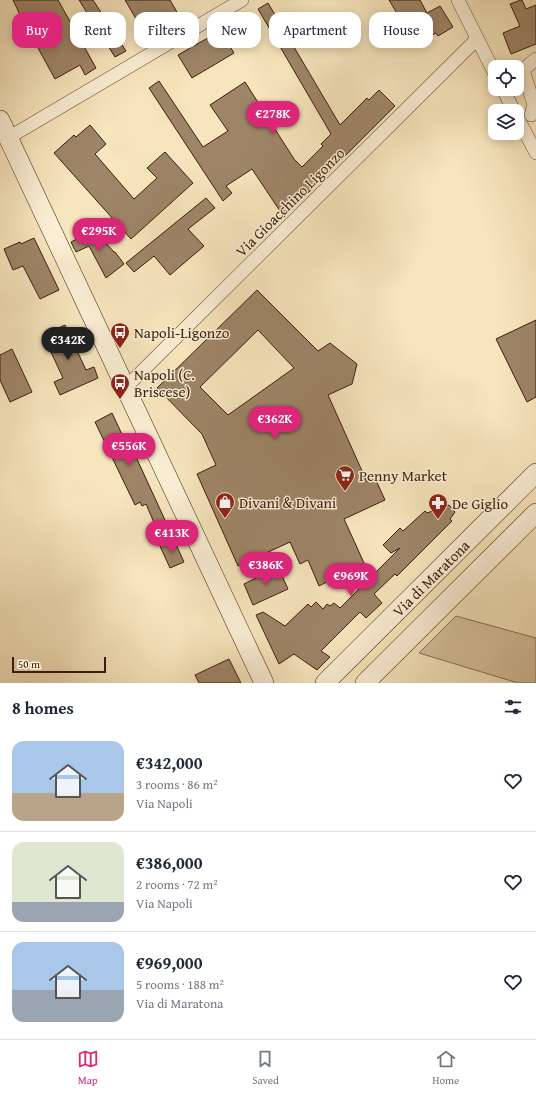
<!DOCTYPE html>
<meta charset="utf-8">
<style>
body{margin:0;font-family:"Gentium Book Plus",serif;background:#f6f6f7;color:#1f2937;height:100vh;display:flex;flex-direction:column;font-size:15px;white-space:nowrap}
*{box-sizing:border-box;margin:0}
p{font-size:13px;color:#747a83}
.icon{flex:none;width:22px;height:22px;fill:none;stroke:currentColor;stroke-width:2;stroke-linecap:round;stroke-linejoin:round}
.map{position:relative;height:683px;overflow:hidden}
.details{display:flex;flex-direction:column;background:#fff;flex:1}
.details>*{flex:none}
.banner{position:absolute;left:12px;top:12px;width:512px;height:36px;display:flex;gap:8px}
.buttons{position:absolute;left:488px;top:60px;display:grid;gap:8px}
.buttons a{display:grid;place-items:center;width:36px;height:36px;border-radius:8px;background:#fff;box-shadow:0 2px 10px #0003;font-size:20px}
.scale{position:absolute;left:12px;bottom:10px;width:94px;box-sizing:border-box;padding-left:4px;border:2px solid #3d1e0c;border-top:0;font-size:11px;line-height:14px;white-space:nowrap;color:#3d1e0c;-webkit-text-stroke:3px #faeed4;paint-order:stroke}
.price{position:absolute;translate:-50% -34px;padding:0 9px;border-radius:14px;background:#db2777;color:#fff;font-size:13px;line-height:26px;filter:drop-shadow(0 1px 2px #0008)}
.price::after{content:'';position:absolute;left:50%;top:24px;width:12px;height:9px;margin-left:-6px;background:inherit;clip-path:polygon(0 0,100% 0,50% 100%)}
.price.on{background:#222;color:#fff}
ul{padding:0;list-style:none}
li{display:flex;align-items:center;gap:12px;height:100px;padding:0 12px}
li+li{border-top:1px solid #e0e1e3}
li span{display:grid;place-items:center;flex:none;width:112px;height:80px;border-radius:12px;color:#555}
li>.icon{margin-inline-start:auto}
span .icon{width:48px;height:48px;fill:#fffc;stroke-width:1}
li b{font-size:17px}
h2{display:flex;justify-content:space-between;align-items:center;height:48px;padding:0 12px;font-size:17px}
.tag{padding:0 14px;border-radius:12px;background:#fff;box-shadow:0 2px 10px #0003;font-size:14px;line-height:36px}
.tag.on{background:#db2777;color:#fff}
.tabs{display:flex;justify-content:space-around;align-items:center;height:56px;border-top:1px solid #e0e1e3;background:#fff;font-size:11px;color:#747a83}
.tabs a{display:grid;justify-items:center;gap:2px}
.tabs .on{color:#db2777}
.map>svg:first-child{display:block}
.green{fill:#d7c39f;stroke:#8a7056}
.building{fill:#9e8568;stroke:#3d1e0c;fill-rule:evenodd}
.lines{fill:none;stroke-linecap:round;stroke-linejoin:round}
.minor-casing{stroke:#6c5038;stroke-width:14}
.secondary-casing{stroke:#3d1e0c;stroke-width:20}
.minor{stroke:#faeed4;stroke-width:13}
.secondary{stroke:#faeed4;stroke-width:19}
.labels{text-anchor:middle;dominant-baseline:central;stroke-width:3;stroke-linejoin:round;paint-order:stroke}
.street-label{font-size:15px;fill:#3d1e0c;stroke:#faeed4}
.poi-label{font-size:15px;fill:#3d1e0c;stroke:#faeed4;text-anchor:start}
</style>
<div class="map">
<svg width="536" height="683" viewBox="0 0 536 683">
<rect width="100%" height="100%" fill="#f7e5bd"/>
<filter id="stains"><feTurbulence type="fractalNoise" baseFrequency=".005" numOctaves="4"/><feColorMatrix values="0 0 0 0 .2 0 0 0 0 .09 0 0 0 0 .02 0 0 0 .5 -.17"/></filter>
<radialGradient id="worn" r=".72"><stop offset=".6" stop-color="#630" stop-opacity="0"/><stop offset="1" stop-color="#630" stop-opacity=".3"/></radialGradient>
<path class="green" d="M456,616L536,638V683H518L419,653Z"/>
<path class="building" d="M13,0H58L96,68L85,75L80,65L55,79L22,19Z
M79,0H93L126,51L115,57Z
M125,0H170L181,19L148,39Z
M389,0H420L427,13L440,6L453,27L438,36L436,33L416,45Z
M521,0H522L526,9L536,5V44L511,54L503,33L520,26L510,4Z
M268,3L340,125L367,98L369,100L379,90L395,106L284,217L252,169L226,186L232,193L223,201L149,88L159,81L203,147L228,131L210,105L245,82L294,159L302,167L323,146L321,144L331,134L258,9Z
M220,31L234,53L192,78L178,55Z
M90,125L106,144L95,154L134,199L157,178L147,168L165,152L193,183L131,239L54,153L74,135L76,137Z
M206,198L215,208L188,229L204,246L170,275L154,256L134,272L126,263Z
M94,230L114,252H115L124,264L106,278L89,246L76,252L71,242Z
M34,238L59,290L40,299L23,266L13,270L4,249L20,242L21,244Z
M257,290L318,351L330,343L357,364L352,384L328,395L367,482L375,478L385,500L344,519L364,563L319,586L308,560L300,564L290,542L238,566L197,474L216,465L202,434L157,388ZM258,330L294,368L228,415L200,387Z
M536,320V397L527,402L496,339Z
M65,325L86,370L94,367L98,378L60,395L54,382L63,378L43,335Z
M12,349L32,392L10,402L0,380V355Z
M112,413L127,445L130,444L165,520L155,525L146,504L142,506L140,502L135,505L95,422Z
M449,505L455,512L450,519L452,521L397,576L395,574L374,594L382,603L366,618L360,612L321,651L330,657L317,670L294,654L279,664L256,615L263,612L285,626L308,604L311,607L316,602L323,609L327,604L330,606L334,603L340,608L400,548L391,553L383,545L400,528L403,531L425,511L427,513Z
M175,542L184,562L170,568L159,544Z
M278,567L288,589L253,605L244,584Z
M229,659L241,683H199L195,675Z"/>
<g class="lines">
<g class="minor-casing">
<path id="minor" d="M458,0L495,74
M523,70L534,105L531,115
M517,71L523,70L536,59
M503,89L514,111
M517,117L536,153
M8,138L242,0
M125,388L477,39"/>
</g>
<g class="secondary-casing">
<g id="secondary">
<path d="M0,120L264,683"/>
<path id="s1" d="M325,683L536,473"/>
<path d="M365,683L536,513"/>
</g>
</g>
<use href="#minor" class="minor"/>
<use href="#secondary" class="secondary"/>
</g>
<defs>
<g id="bus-pin" transform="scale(1)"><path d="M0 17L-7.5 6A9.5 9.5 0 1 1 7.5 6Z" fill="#8f2418" stroke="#faeed4"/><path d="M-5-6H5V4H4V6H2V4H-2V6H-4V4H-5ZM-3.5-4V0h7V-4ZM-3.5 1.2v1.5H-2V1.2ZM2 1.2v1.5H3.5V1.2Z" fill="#fff"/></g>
<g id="supermarket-pin" transform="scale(1)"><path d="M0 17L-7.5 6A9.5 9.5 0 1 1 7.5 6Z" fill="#8f2418" stroke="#faeed4"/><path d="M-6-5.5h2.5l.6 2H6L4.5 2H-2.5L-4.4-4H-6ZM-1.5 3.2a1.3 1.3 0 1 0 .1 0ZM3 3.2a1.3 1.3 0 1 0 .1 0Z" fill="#fff"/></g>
<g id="shop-pin" transform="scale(1)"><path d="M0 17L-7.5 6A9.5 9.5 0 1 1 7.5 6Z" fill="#8f2418" stroke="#faeed4"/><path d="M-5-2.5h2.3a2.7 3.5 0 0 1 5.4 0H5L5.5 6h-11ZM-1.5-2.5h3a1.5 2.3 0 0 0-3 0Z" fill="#fff"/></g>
<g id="pharmacy-pin" transform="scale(1)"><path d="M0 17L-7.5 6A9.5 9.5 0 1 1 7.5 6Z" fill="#8f2418" stroke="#faeed4"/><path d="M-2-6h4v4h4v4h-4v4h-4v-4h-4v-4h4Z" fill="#fff"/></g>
</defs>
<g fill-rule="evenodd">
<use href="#bus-pin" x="120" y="332"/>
<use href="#bus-pin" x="120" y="383"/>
<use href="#supermarket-pin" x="345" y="475"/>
<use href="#shop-pin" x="225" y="502"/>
<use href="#pharmacy-pin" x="438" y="503"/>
</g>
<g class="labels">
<g class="street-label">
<text transform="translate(290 202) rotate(-45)">Via Gioacchino Ligonzo</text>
<text stroke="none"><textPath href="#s1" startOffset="149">Via di Maratona</textPath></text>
</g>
<g class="poi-label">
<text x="134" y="332">Napoli-Ligonzo</text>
<text x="134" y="374">Napoli (C.<tspan x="134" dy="17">Briscese)</tspan></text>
<text x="359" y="475">Penny Market</text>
<text x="239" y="502">Divani &amp; Divani</text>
<text x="452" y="503">De Giglio</text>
</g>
</g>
<rect width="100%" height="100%" filter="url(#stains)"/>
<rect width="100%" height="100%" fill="url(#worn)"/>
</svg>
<div class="buttons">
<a><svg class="icon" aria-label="locate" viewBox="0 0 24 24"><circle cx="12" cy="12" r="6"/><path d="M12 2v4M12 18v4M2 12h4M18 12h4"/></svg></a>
<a><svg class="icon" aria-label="layers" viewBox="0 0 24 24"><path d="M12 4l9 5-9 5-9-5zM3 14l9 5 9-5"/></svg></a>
</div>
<div class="scale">50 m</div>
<b class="price" style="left:273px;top:135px">€278K</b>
<b class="price" style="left:99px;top:252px">€295K</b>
<b class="price on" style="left:68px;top:361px">€342K</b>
<b class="price" style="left:275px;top:440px">€362K</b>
<b class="price" style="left:129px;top:467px">€556K</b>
<b class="price" style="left:172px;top:554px">€413K</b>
<b class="price" style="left:266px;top:586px">€386K</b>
<b class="price" style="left:351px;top:597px">€969K</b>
<div class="banner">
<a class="tag on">Buy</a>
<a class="tag">Rent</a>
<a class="tag">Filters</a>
<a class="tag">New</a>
<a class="tag">Apartment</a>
<a class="tag">House</a>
</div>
</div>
<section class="details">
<h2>8 homes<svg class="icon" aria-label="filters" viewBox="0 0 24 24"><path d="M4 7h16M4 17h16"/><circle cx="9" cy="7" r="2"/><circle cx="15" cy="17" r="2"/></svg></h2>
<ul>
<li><span style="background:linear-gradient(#a9c7e8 65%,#b9a48a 0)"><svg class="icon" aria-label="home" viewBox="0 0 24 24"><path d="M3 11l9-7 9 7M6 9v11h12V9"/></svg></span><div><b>€342,000</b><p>3 rooms · 86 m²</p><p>Via Napoli</p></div><svg class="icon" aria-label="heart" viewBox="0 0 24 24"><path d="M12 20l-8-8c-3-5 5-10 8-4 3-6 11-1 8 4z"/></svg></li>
<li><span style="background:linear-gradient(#dfe7d0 75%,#9aa5b1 0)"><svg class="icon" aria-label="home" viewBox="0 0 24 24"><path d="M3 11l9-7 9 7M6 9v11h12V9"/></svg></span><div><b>€386,000</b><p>2 rooms · 72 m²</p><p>Via Napoli</p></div><svg class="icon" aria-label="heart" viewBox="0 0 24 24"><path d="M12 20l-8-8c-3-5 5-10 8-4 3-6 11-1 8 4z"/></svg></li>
<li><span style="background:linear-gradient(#a9c7e8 60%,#9aa5b1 0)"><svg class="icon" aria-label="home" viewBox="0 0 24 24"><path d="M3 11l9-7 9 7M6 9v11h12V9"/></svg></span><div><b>€969,000</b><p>5 rooms · 188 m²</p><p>Via di Maratona</p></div><svg class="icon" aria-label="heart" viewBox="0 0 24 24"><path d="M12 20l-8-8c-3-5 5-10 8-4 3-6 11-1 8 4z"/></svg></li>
</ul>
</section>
<nav class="tabs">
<a class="on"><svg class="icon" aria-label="map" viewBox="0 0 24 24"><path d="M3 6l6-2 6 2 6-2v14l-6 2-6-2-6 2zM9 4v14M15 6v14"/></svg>Map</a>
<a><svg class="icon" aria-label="saved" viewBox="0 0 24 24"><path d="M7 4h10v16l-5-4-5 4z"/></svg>Saved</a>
<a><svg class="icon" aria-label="home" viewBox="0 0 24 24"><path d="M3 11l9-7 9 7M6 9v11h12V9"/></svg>Home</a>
</nav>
